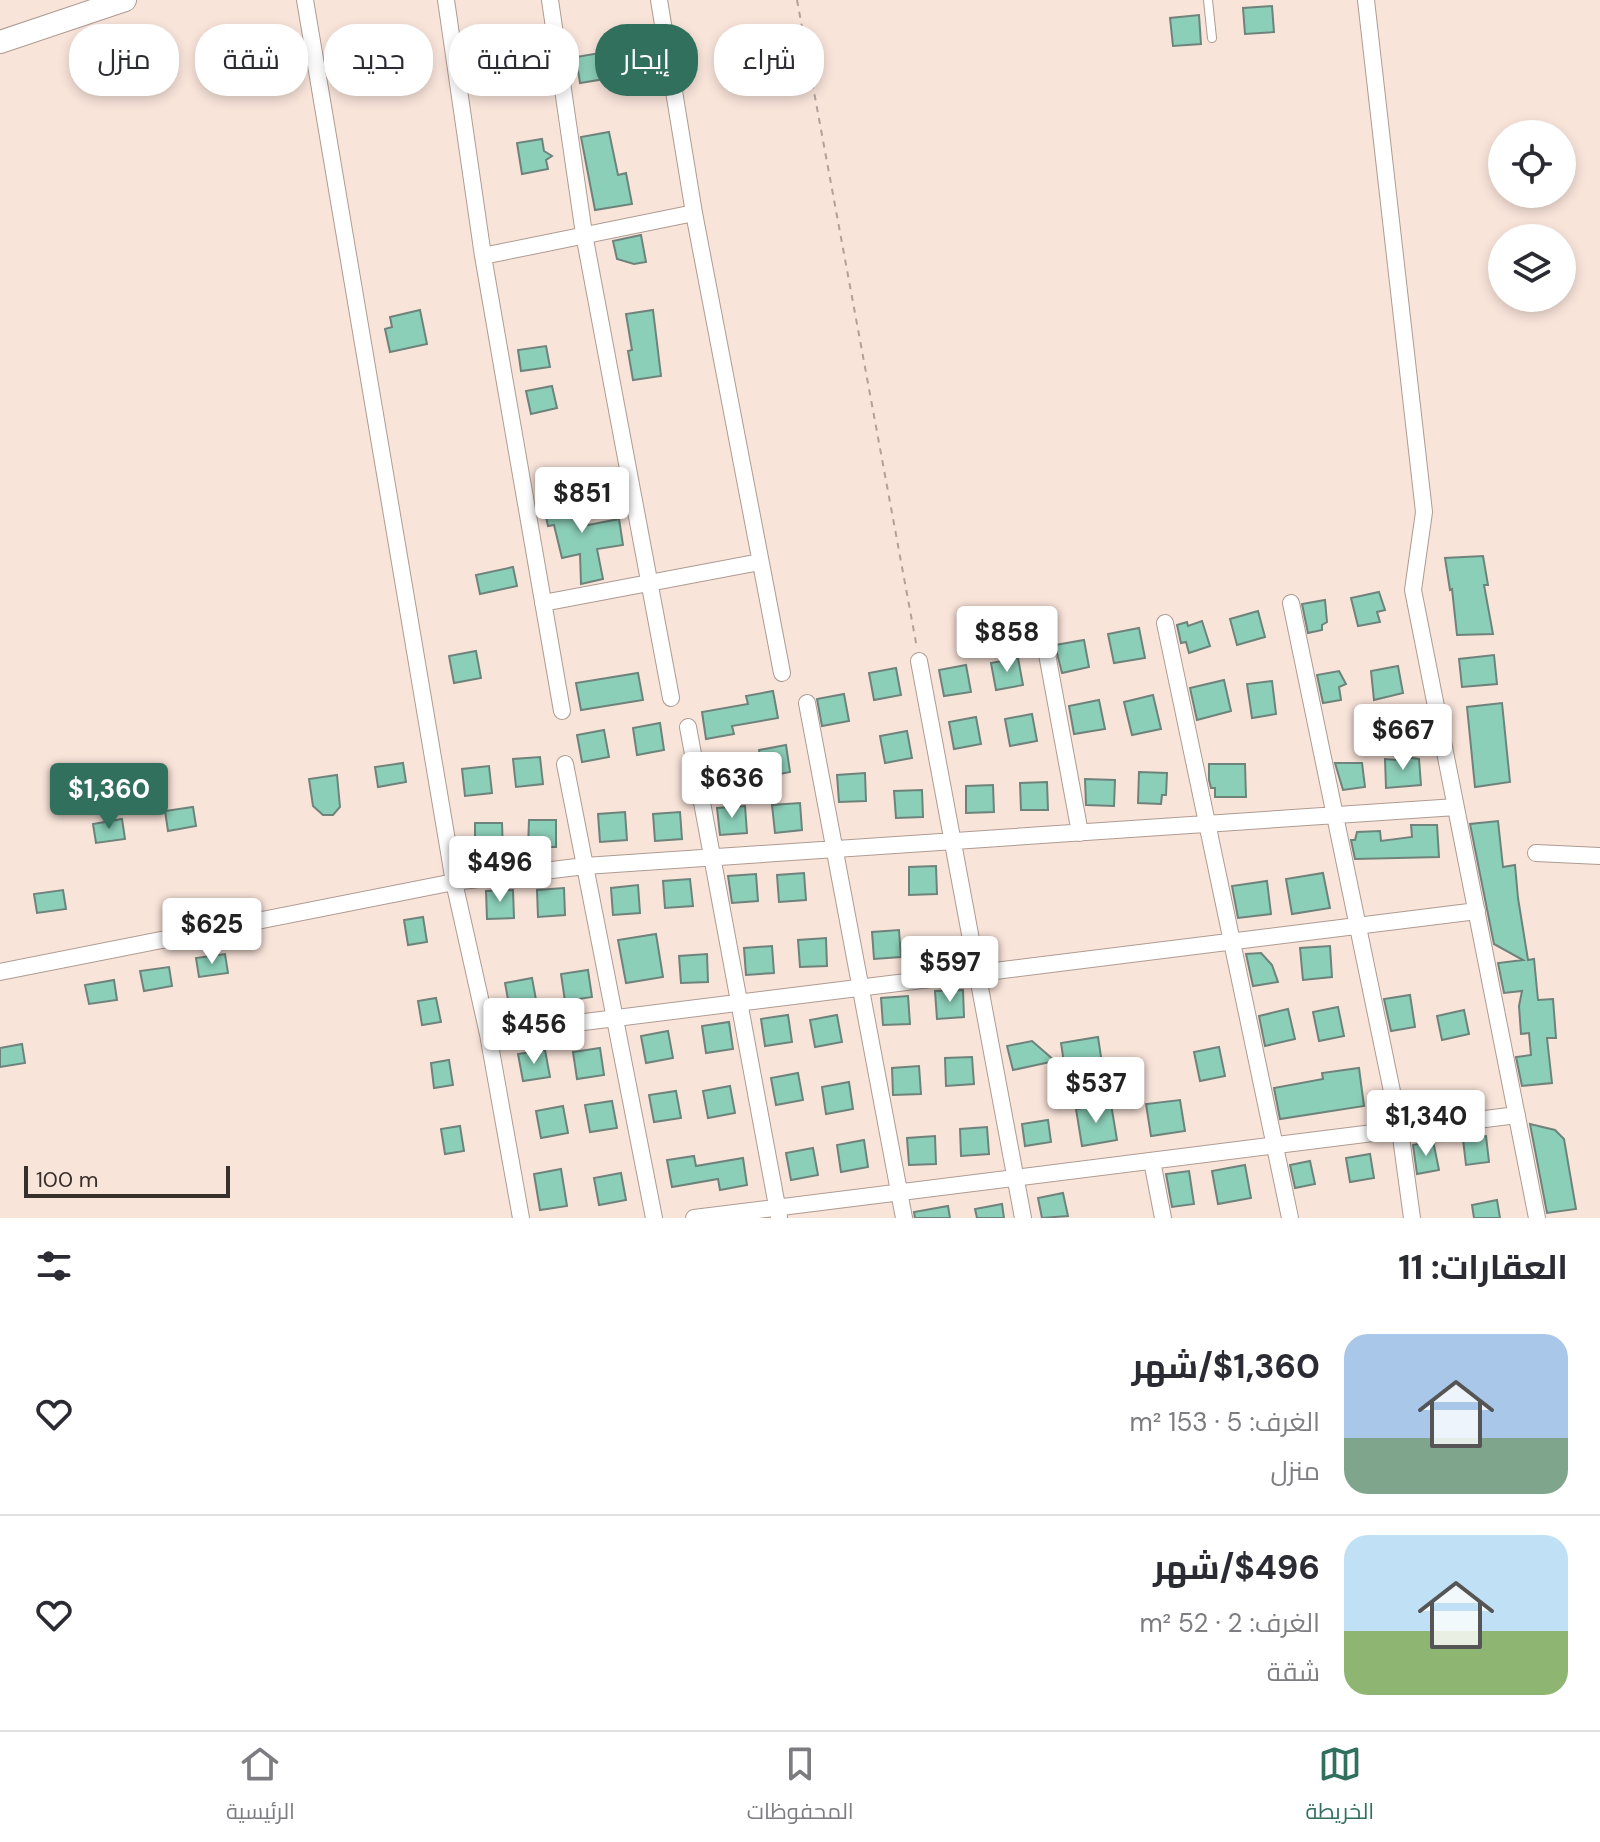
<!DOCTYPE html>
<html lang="ar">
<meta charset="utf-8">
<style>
body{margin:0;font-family:"DM Sans",Cairo,sans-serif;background:#f2f2f3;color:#2b2b33;direction:rtl;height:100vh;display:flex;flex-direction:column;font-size:30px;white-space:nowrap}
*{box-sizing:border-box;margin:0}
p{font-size:26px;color:#7c7c81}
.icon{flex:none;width:44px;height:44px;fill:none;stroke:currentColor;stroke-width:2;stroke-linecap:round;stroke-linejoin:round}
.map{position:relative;height:1218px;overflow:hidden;direction:ltr}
.drawer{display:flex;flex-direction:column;background:#fff;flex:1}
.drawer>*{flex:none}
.top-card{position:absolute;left:24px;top:24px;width:800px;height:72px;direction:rtl;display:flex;gap:16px}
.tools{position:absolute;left:1488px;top:120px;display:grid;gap:16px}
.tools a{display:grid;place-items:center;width:88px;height:88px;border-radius:50%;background:#fff;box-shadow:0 4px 12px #0003;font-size:40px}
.scale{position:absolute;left:24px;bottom:20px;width:206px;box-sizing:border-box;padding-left:8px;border:4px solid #372f2b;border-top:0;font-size:22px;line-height:28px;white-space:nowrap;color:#372f2b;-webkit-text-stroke:6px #f9e4da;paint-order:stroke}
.price{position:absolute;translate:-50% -68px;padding:0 18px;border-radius:8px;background:#fff;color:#222;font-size:26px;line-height:52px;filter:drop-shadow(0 2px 4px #0008)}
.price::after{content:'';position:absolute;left:50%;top:48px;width:24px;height:18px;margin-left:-12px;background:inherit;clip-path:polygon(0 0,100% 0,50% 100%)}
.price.active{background:#31705d;color:#fff}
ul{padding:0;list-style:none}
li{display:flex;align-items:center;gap:24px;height:200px;padding:0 32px}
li+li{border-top:2px solid #e1e1e2}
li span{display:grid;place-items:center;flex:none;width:224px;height:160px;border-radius:24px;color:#555}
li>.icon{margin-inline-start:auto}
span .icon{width:96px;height:96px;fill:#fffc;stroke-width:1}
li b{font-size:34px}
h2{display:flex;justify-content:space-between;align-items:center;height:96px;padding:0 32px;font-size:34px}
.tag{padding:0 28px;border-radius:32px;background:#fff;box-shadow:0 4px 12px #0003;font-size:28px;line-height:72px}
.tag.active{background:#31705d;color:#fff}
.tabs{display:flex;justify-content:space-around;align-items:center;height:112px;border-top:2px solid #e1e1e2;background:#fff;font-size:22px;color:#7c7c81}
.tabs a{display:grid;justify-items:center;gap:4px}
.tabs .active{color:#31705d}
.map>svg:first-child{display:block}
.building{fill:#8ccfb8;stroke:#6e837b;stroke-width:2}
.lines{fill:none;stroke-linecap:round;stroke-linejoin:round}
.lane-casing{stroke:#ae9b92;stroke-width:10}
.street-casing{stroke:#ae9b92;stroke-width:18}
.secondary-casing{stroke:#ae9b92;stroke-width:24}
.path{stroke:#b1a199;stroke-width:2;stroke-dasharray:6 6;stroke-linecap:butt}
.lane{stroke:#fff;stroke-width:8}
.street{stroke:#fff;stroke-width:16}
.secondary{stroke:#fff;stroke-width:22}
</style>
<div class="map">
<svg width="1600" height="1218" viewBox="0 0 1600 1218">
<rect width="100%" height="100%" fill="#f9e4da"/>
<path class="building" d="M1272,6L1274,32L1245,34L1243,8Z
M1199,15L1201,44L1173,46L1170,18Z
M629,48L640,62V71L632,81L613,89L611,78L580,83L576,57Z
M609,132L618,175L626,173L632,204L595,210L581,137Z
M542,139L544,151L552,156L546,160L548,169L522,174L517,143Z
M641,235L646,262L634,264L617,259L613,241Z
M420,310L427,344L390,352L385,329L392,327L390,317Z
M653,310L661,376L633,380L628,351L632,350L626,314Z
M546,346L550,367L521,371L518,350Z
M552,386L557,408L531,414L526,391Z
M582,494L588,525L619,519L623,545L597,549L603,579L581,584L580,554L562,558L554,525L548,526L543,503Z
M1483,556L1488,585H1484L1493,634L1457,635L1452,589L1450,590L1445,558Z
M513,567L517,586L480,594L476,575Z
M1379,592L1385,610L1377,612L1380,622L1358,626L1351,598Z
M1325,600L1327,622L1322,625V630L1308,633L1302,604Z
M1258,611L1265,637L1237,645L1230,619Z
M1202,621L1210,646L1189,653L1186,642L1181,643L1177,625L1187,622L1188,626Z
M1139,628L1145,658L1114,663L1108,634Z
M1084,640L1089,667L1062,673L1055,645Z
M476,651L481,678L454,683L449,656Z
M1494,655L1497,684L1462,687L1459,659Z
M1018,658L1023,685L996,690L991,663Z
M966,665L971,692L944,696L939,670Z
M1398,666L1403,693L1374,700L1371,671Z
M896,668L901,695L874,700L869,673Z
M1339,671L1346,684L1339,687L1341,700L1323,703L1317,675Z
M638,673L643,700L581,710L576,683Z
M1224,680L1231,711L1197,720L1190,688Z
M1272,681L1276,714L1252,718L1247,684Z
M773,691L778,718L732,726L734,734L706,739L702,712L748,704L746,696Z
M844,694L849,721L822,726L817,699Z
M1153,695L1161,729L1132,735L1124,702Z
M1099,700L1105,729L1074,734L1069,706Z
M1502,703L1510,782L1475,787L1467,707Z
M1032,714L1037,741L1010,746L1005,719Z
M976,717L981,744L954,749L949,722Z
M660,723L664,750L637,755L633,728Z
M604,730L609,757L582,762L577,735Z
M907,731L912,758L885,763L880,736Z
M786,745L790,772L764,777L759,750Z
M1398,756L1419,759L1421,785L1386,788L1385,759L1397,760Z
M540,757L543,784L516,787L513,759Z
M403,763L406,782L378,787L375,767Z
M1335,763H1362L1365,787L1343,790Z
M1209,764H1245L1246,797H1215V788H1211L1209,780Z
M489,766L492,793L465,796L462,769Z
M1139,772L1167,773L1166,795H1162L1161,804L1138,803Z
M865,773L866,801L839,802L837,775Z
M337,775L340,807L333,815H323L313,806L309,779Z
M1085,779L1115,780L1114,806L1086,805Z
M1047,782L1048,810H1021L1020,783Z
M993,785L994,812L966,813V786Z
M922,790L923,817L896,818L894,791Z
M800,803L802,830L775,833L772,805Z
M745,806L747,833L720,835L717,808Z
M193,807L196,826L168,831L165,811Z
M625,812L627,840L600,842L598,814Z
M680,812L682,839L655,841L653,814Z
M122,819L125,839L96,843L93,824Z
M529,820H556V847H528Z
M1498,821L1503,867L1515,865L1518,898L1528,960L1534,959L1538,1000L1553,999L1556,1038H1547L1552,1083L1522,1086L1516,1057L1531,1055L1529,1033L1521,1034L1519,1006L1522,991L1504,993L1498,963L1523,960L1494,944L1470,824Z
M475,823H502L503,851H475Z
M1411,825H1437L1439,857L1355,859L1351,840H1355L1357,832L1380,831L1381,841L1412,837Z
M936,866L937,894L909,895V867Z
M804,873L806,900L779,902L777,875Z
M1323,873L1330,908L1292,914L1286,879Z
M756,874L758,901L732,903L728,876Z
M690,879L693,906L665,908L663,881Z
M1267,881L1271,914L1238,918L1232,886Z
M638,885L640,913L613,915L611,888Z
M564,888L565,915L538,917L537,890Z
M63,890L66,909L37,913L34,894Z
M513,890L514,918L487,919L486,891Z
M423,917L427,942L408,945L404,920Z
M899,930L901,957L874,959L872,932Z
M656,934L663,977L626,983L618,940Z
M826,938L827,966L800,967L798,940Z
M772,946L774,973L746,975L744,948Z
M1330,946L1332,977L1303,980L1300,948Z
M1261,953L1272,965L1278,982L1253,986L1246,954Z
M225,954L228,973L199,977L196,958Z
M707,954L708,982L681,983L679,956Z
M169,967L172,986L144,991L140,971Z
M588,970L592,997L565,1001L561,974Z
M532,978L537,1005L510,1010L505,983Z
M114,980L117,1000L89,1004L85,985Z
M963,990L964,1017L937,1019L935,991Z
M1410,995L1415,1027L1391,1031L1384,999Z
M908,996L910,1024L883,1025L881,998Z
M436,998L441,1022L422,1025L418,1001Z
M1338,1007L1344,1036L1319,1041L1313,1012Z
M1288,1009L1295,1039L1265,1046L1259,1016Z
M1464,1010L1469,1034L1442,1040L1437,1016Z
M788,1015L792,1042L765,1046L761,1019Z
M837,1015L842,1042L815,1047L810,1020Z
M729,1022L733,1049L706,1053L702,1026Z
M668,1031L673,1058L646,1063L641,1036Z
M1098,1037L1103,1070L1066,1076L1061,1043Z
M1032,1041L1055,1061L1013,1070L1007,1046Z
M22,1044L25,1063L0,1067V1048Z
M1219,1047L1225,1076L1200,1081L1194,1052Z
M600,1048L604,1075L577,1079L573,1052Z
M545,1050L550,1077L523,1081L518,1054Z
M972,1057L974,1084L946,1086L945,1058Z
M449,1060L453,1085L434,1088L431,1063Z
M919,1066L921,1094L893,1095L892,1068Z
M1359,1068L1364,1106L1280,1119L1274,1088L1323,1079L1322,1073Z
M798,1073L803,1100L776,1105L771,1078Z
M849,1082L853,1109L826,1114L822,1087Z
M730,1086L735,1113L708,1118L703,1091Z
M676,1091L681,1118L654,1122L649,1095Z
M1180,1100L1185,1131L1151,1136L1146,1104Z
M612,1101L617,1128L590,1132L585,1105Z
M1111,1104L1117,1140L1082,1146L1076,1109Z
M563,1106L568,1133L541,1138L536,1111Z
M1048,1120L1051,1142L1025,1146L1022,1124Z
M1530,1124L1555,1130L1564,1139L1576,1209L1547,1213Z
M460,1126L464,1151L445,1154L441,1129Z
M987,1127L989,1154L961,1156L960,1129Z
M935,1136L936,1164L909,1165L907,1138Z
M1486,1136L1489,1162L1466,1165L1463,1139Z
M864,1140L868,1167L841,1172L837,1145Z
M1433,1141L1439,1170L1417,1174L1413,1145Z
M813,1148L818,1175L791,1180L786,1153Z
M1370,1154L1374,1178L1350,1182L1346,1158Z
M694,1156L696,1166L743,1158L747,1185L720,1190L718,1179L672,1187L667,1160Z
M1310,1161L1315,1184L1295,1188L1290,1165Z
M1245,1165L1251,1198L1218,1204L1212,1171Z
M561,1169L567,1206L540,1210L534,1174Z
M1189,1171L1194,1204L1172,1207L1166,1174Z
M621,1173L626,1200L599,1205L594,1178Z
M1063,1193L1068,1216L1042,1218L1038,1198Z
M1497,1200L1500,1218H1474L1472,1205Z
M1002,1204L1004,1218H977L975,1209Z
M948,1206L950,1218H915L914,1212Z"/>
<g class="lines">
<g class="lane-casing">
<path id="lane" d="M1208,0L1212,38"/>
</g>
<g class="street-casing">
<path id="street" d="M305,0L454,882L488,1034L521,1218
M446,0L483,256L562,711
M550,0L584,234L671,698
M659,0L694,213L782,673
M1366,0L1424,512L1413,590L1537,1218
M483,256L694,213
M543,603L760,562
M1291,603L1400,1130L1412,1218
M1165,623L1290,1218
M1047,654L1080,833
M919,661L1023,1218
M807,703L904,1218
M688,727L779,1217
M565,764L654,1218
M1536,853L1600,856
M0,972L454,882L585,866L1456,807
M488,1034L1477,911
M1152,1161L1163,1218
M694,1218L1517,1115"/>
</g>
<g class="secondary-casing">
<path id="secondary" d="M0,42L125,0"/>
</g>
<path class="path" d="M797,0L917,648"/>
<use href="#lane" class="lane"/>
<use href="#street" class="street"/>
<use href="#secondary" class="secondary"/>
</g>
</svg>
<div class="tools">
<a><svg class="icon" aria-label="locate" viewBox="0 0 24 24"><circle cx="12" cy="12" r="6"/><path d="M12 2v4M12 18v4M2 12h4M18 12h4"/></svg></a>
<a><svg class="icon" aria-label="layers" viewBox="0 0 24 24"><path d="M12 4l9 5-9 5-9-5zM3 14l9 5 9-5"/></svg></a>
</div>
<div class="scale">100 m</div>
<b class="price" style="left:582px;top:535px">$851</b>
<b class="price" style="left:1007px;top:674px">$858</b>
<b class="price" style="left:1403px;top:772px">$667</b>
<b class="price" style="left:732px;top:820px">$636</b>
<b class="price active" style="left:109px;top:831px">$1,360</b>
<b class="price" style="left:500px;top:904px">$496</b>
<b class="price" style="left:212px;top:966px">$625</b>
<b class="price" style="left:950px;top:1004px">$597</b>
<b class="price" style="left:534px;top:1066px">$456</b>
<b class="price" style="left:1096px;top:1125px">$537</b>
<b class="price" style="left:1426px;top:1158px">$1,340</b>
<div class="top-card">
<a class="tag">شراء</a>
<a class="tag active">إيجار</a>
<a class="tag">تصفية</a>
<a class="tag">جديد</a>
<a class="tag">شقة</a>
<a class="tag">منزل</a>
</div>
</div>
<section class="drawer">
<h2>العقارات: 11<svg class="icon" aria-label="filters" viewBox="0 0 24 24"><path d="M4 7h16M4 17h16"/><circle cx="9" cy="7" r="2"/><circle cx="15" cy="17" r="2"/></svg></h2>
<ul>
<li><span style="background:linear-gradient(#a9c7e8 65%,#7fa58c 0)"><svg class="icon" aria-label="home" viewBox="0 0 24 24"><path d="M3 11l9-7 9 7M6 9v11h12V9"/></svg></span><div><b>$1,360/شهر</b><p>الغرف: 5 · 153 m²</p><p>منزل</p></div><svg class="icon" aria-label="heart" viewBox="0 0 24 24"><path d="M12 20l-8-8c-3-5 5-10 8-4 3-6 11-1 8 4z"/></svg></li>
<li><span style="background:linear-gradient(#bfe0f5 60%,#8fb573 0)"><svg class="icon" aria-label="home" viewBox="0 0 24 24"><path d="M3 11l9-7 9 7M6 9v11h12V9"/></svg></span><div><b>$496/شهر</b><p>الغرف: 2 · 52 m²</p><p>شقة</p></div><svg class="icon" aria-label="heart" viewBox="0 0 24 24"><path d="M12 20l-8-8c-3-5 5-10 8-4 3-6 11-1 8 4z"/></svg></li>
</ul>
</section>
<nav class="tabs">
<a class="active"><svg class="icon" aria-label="map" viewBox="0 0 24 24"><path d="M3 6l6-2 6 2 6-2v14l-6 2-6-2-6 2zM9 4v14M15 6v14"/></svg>الخريطة</a>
<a><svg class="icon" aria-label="saved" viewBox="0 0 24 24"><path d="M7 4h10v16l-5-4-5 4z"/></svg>المحفوظات</a>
<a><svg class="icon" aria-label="home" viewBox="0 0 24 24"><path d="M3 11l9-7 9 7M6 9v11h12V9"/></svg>الرئيسية</a>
</nav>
